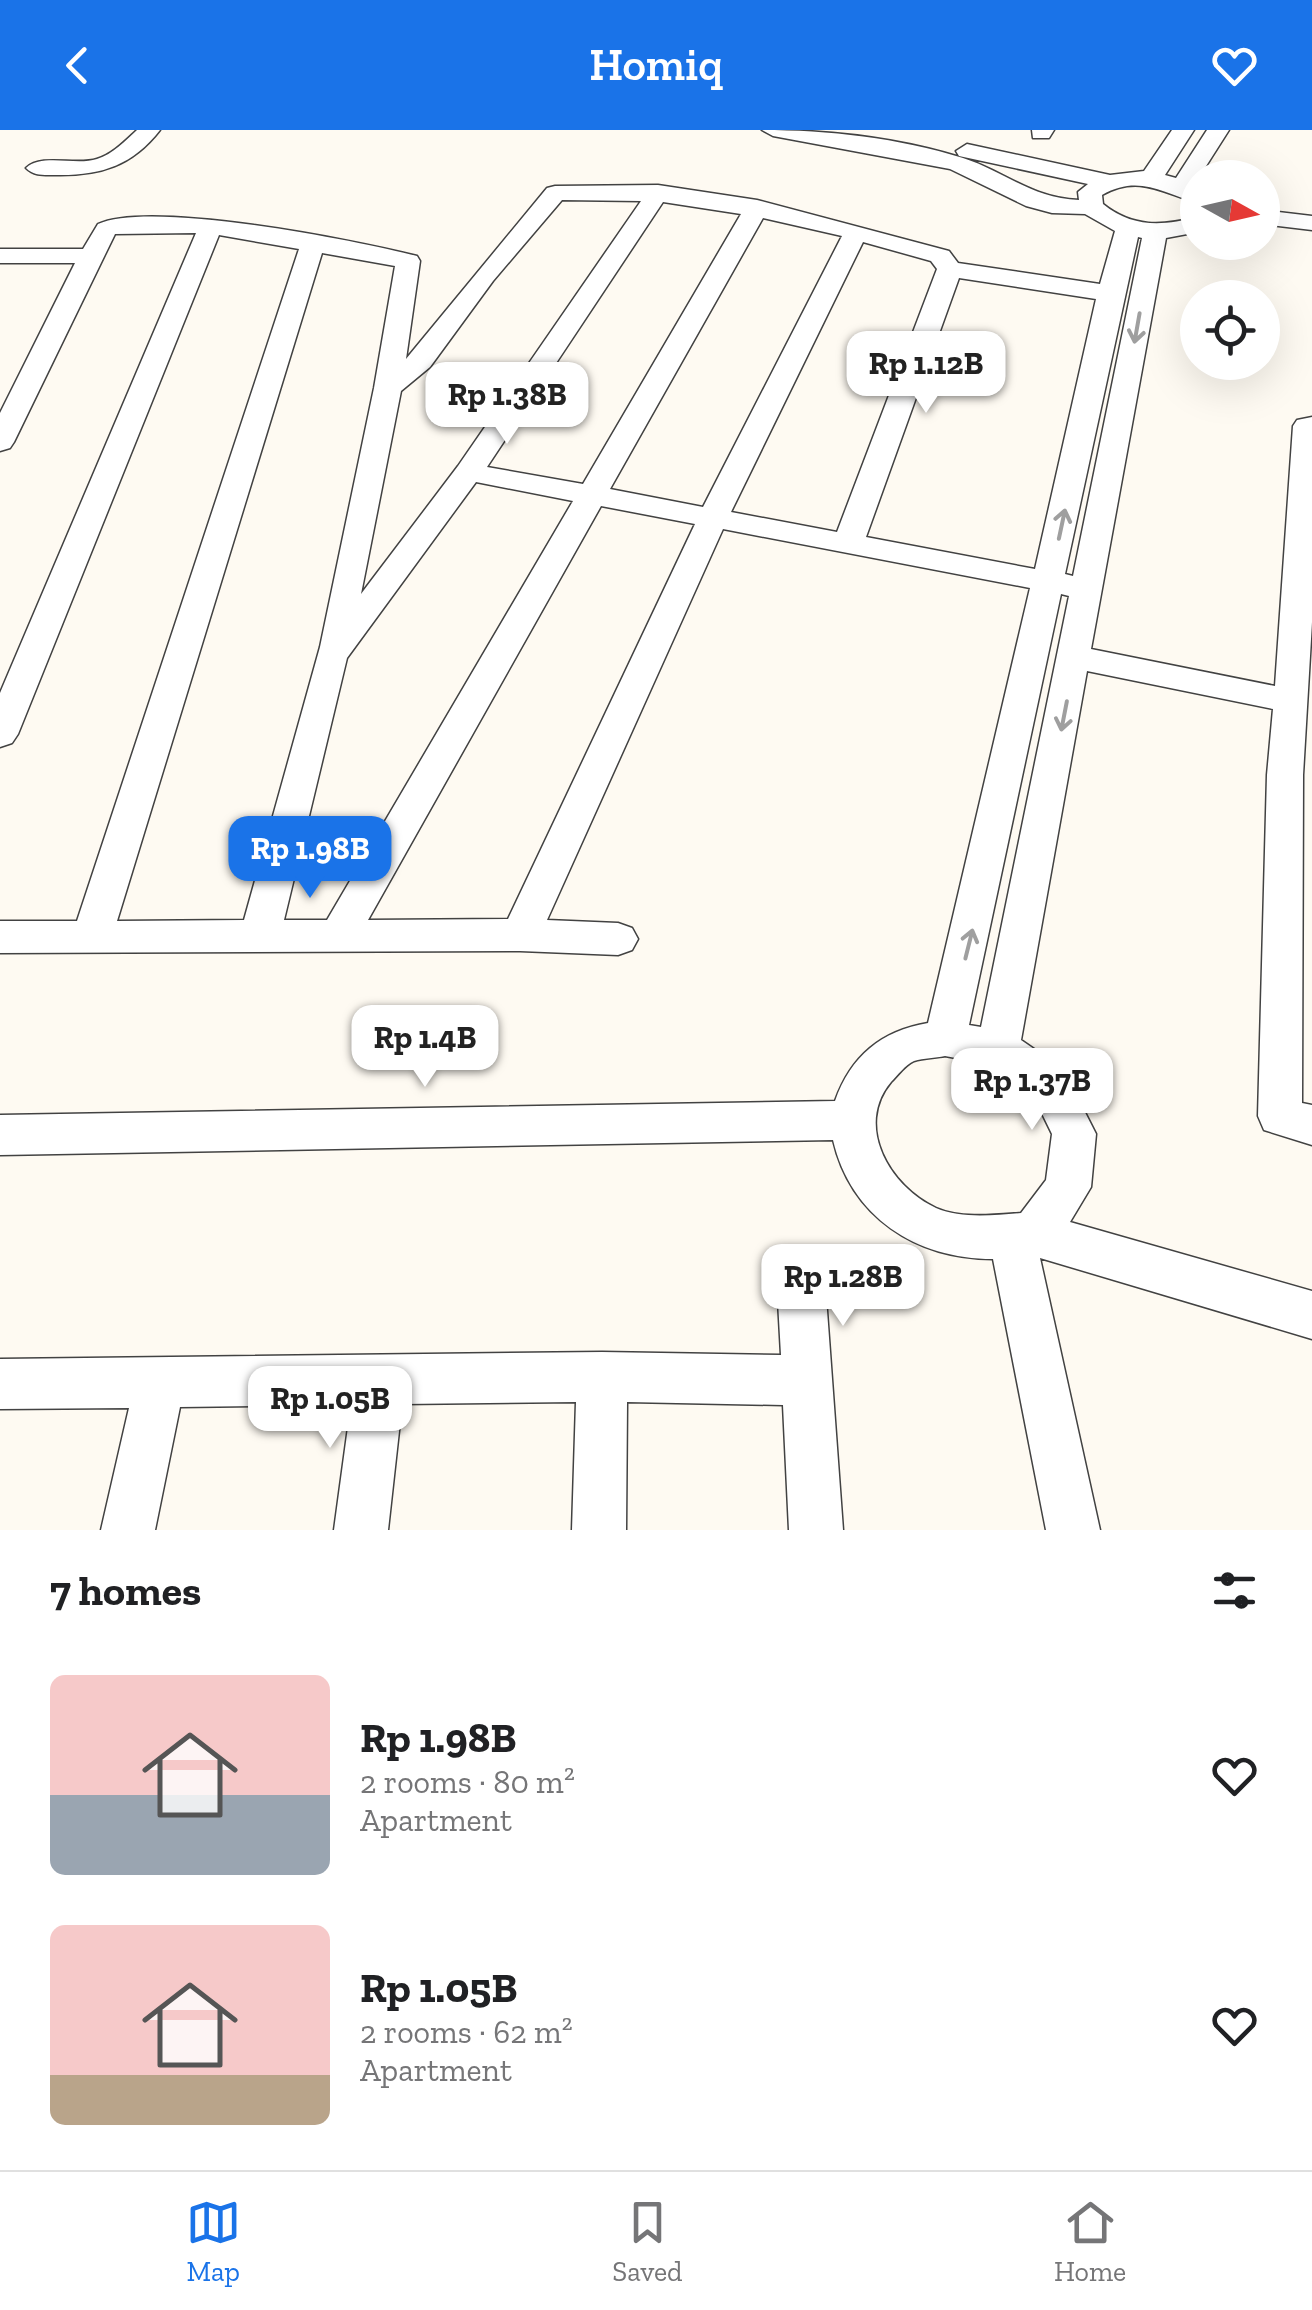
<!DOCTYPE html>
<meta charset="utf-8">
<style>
body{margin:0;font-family:"Zilla Slab",serif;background:#f2f2f2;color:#202124;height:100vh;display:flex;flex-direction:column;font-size:38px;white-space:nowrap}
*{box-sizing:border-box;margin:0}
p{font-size:32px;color:#757577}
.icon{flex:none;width:55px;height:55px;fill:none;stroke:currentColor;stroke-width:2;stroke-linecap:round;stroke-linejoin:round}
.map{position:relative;height:1400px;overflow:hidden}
.sheet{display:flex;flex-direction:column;background:#fff;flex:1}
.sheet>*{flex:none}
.needle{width:65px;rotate:98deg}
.fabs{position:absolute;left:1180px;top:30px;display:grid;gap:20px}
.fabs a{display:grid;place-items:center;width:100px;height:100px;border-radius:50%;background:#fff;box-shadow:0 10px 40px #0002;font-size:50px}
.price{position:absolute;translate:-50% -85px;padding:0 22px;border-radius:20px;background:#fff;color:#222;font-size:32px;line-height:65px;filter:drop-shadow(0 2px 5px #0008)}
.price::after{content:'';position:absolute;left:50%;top:60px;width:30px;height:22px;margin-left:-15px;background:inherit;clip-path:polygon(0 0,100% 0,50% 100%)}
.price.active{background:#1a73e8;color:#fff}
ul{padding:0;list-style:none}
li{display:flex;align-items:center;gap:30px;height:250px;padding:0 50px}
li span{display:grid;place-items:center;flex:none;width:280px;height:200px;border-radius:15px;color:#555}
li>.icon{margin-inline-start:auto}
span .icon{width:120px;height:120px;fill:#fffc;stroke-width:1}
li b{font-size:42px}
h2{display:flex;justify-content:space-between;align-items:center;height:120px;padding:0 50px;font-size:42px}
header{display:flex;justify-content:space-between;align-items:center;height:130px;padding:0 50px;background:#1a73e8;color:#fff;font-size:45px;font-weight:600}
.menu{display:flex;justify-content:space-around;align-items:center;height:140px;border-top:2px solid #e0e0e0;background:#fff;font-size:28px;color:#757577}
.menu a{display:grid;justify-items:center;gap:5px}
.menu .active{color:#1a73e8}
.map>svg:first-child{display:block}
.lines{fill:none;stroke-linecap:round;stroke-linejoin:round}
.street-casing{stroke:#424242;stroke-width:3}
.street{fill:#fff;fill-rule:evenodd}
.oneway{stroke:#9f9f9f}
</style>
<header><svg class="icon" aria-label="back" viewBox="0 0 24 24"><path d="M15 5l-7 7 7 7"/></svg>Homiq<svg class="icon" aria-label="heart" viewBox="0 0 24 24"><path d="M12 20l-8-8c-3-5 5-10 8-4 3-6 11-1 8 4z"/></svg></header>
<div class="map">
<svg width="1312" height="1400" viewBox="0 0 1312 1400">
<rect width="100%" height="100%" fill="#fefaf2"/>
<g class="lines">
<g class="street-casing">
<path id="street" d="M137,0H160C132,36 100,46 55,45C43,45 34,46 26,38C42,23 76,36 97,29C113,24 125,11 137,0Z
M762,0C828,0 899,8 963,28C1006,42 1031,68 1079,70L1078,62L1088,54L959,26L956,21L967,14L1110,45L1144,41L1172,0H1194L1165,45L1176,48L1207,0H1229L1194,55L1198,73C1162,63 1139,44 1102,65L1103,74C1133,98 1162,96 1198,87V102L1166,108L1091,519L1275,556L1293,296L1297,290L1312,287V492L1303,645L1302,973L1312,975V1015L1264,1000L1258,986L1267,645L1273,579L1087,541L1021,910L1063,939L1096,1004L1091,1057L1070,1092L1312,1161V1209L1040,1128L1100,1400H1046L993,1129C916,1129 851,1087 833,1010L0,1025V985L835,971C851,926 881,901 928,893L1030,458L723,399L547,790L618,793L632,798L638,809L632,820L618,825L520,821L0,823V791H77L299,119L219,105L18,604L12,613L0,617V563L196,103L115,104L14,312L10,318L0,321V283L75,133H0V119H83L98,94C151,70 354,110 417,126L420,131L406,229L547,58L555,56L658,55L757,70L949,121L958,133L1100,154L1115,101L1085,84L1052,83L1026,76L950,39L773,6ZM562,70L641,71L458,336L361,464L401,261L430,237L493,151ZM663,72L741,84L583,354L487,337ZM763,88L842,106L703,377L610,359ZM1138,107L1142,108L1073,446L1065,444ZM863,112L931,131L937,139L837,402L731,382ZM322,123L395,136L374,258L320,517L244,790L117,791ZM959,148L1096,169L1035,439L866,407ZM476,352L573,371L327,790H284L347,528ZM601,376L695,394L508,789L368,790ZM1061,464L1069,466L981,897L969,895ZM945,926L988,934L1033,965L1052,1004L1046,1050L1021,1083C995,1085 961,1089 936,1078C890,1057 854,996 891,952C898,945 905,935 914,931C924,928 935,928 945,926Z
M1032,0H1054L1049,8H1033Z
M1262,80L1312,86V100L1262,94Z
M801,1130L818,1137L825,1153L843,1400H789L783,1275L627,1272L626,1400H572L576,1272L402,1274L388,1400H334L351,1275L180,1277L155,1400H101L129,1278L0,1279V1229L602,1222L781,1225L777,1153L784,1137Z"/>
</g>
<use href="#street" class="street"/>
</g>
<defs><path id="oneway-shaft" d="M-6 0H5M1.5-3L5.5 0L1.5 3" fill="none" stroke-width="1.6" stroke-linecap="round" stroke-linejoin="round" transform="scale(2.5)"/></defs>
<g class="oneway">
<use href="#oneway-shaft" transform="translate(1137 198) rotate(100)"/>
<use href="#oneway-shaft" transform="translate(1062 394) rotate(-78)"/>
<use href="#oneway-shaft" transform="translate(1064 586) rotate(101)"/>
<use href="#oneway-shaft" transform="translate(969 814) rotate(-76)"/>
</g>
</svg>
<div class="fabs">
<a><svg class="needle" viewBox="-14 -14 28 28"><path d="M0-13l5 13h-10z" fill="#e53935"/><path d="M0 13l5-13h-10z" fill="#757577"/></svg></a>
<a><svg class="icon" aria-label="locate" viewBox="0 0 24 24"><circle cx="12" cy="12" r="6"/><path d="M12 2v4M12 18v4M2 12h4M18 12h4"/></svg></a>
</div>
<b class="price" style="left:926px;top:286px">Rp 1.12B</b>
<b class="price" style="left:507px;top:317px">Rp 1.38B</b>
<b class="price active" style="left:310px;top:771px">Rp 1.98B</b>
<b class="price" style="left:425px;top:960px">Rp 1.4B</b>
<b class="price" style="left:1032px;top:1003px">Rp 1.37B</b>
<b class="price" style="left:843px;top:1199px">Rp 1.28B</b>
<b class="price" style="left:330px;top:1321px">Rp 1.05B</b>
</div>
<section class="sheet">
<h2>7 homes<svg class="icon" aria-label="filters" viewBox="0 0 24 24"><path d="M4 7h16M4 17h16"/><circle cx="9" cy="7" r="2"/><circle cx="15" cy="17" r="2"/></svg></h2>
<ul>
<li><span style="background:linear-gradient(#f6c9c9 60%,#9aa5b1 0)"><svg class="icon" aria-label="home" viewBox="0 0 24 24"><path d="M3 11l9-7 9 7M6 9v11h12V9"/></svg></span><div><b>Rp 1.98B</b><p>2 rooms · 80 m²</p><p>Apartment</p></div><svg class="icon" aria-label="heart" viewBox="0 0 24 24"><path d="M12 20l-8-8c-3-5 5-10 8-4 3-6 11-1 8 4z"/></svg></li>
<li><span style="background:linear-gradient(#f6c9c9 75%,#b9a48a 0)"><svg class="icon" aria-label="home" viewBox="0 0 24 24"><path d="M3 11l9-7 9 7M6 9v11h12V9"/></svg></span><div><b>Rp 1.05B</b><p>2 rooms · 62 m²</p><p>Apartment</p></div><svg class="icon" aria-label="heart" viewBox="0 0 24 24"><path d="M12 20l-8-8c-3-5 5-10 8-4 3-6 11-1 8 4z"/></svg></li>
</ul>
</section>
<nav class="menu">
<a class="active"><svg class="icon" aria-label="map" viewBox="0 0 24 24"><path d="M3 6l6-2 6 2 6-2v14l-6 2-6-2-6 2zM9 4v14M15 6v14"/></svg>Map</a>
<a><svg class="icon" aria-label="saved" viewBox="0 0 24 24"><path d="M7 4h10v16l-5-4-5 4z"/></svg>Saved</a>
<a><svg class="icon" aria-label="home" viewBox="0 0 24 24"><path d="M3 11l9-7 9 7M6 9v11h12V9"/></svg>Home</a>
</nav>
